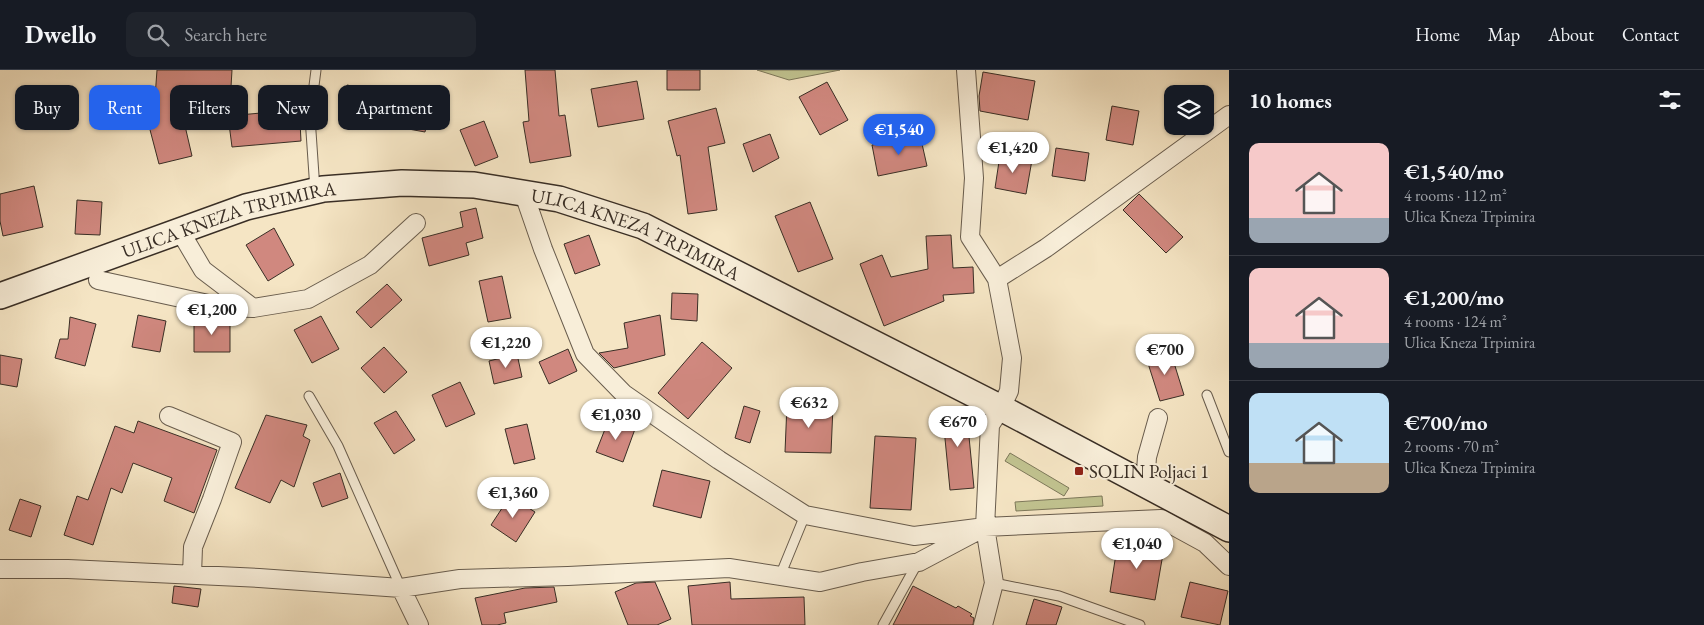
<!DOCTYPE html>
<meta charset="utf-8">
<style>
body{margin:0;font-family:"EB Garamond",serif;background:#20242c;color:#f1f3f6;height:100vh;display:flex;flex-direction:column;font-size:19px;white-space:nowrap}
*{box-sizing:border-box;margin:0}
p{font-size:16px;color:#9ea1a6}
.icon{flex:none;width:28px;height:28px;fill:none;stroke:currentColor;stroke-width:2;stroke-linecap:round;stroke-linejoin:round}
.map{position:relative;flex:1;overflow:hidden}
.side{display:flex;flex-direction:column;background:#171b24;width:475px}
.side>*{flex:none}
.guide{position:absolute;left:15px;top:15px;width:475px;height:45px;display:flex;gap:10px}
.tools{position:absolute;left:1164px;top:15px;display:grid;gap:10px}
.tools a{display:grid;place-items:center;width:50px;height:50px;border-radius:10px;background:#171b24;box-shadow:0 1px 4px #0004;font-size:25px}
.price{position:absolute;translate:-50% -42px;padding:0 11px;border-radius:18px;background:#fff;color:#222;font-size:16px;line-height:32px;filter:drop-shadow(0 1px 2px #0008)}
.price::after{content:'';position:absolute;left:50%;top:30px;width:15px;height:11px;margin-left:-8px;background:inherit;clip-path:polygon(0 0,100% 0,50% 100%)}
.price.current{background:#2563eb;color:#fff}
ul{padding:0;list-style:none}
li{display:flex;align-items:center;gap:15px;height:125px;padding:0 20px}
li+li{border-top:1px solid #363941}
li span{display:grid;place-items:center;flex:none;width:140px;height:100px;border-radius:10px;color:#555}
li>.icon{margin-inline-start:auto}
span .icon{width:60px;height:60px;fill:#fffc;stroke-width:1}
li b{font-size:21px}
h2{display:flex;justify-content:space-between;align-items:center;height:60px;padding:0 20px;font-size:21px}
.pill{padding:0 18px;border-radius:10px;background:#171b24;box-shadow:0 1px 4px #0004;font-size:18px;line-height:45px}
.pill.current{background:#2563eb;color:#fff}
header{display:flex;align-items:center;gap:30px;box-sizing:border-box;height:70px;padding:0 25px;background:#171b24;border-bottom:1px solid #363941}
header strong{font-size:24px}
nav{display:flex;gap:28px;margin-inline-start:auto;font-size:18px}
.search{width:350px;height:45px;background:#20242c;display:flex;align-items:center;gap:12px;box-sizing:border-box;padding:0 18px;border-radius:10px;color:#9ea1a6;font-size:19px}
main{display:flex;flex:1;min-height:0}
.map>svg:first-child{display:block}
.green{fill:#c1c390;stroke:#7d785a}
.building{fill:#d0887f;stroke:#392e25}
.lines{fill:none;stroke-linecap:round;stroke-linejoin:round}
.service-casing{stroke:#685c4d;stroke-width:11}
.minor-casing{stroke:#685c4d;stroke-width:20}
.secondary-casing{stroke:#392e25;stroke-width:28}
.service{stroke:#f8eed9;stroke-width:9}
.minor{stroke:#f8eed9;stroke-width:18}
.secondary{stroke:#f8eed9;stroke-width:25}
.poi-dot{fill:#8f2418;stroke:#f8eed9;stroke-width:2}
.labels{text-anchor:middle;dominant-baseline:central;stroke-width:4;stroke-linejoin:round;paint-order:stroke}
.street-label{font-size:19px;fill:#392e25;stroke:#f8eed9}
.poi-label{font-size:19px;fill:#392e25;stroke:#f8eed9;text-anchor:start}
</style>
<header>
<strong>Dwello</strong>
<div class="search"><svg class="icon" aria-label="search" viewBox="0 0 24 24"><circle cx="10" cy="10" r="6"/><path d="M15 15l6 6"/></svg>Search here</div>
<nav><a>Home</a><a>Map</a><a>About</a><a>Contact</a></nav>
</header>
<main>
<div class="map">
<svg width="1229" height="555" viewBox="0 0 1229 555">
<rect width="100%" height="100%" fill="#f5e5c4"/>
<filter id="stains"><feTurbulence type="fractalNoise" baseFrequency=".004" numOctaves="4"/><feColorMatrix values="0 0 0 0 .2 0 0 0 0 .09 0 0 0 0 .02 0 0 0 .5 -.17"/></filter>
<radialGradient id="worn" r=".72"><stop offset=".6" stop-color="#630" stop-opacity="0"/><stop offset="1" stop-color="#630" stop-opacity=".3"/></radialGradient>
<path class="green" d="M757,0H840L789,10Z
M1010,383L1069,418L1064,426L1005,391Z
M1102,426L1103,436L1016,441L1015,432Z"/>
<path class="building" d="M157,0H232L230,34L179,30L192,86L159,94L149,56L153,55Z
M525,0H555L559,46L565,45L571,86L530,93L523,52L529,51Z
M667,0H700V20H667Z
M983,2L1035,11L1028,50L980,41L979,26Z
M637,11L644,49L598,57L591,19Z
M827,12L848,50L820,65L799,27Z
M347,15L431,32L425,62L392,56V53L341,41Z
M1112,36L1139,41L1133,75L1106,70Z
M716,38L725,73L708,77L717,140L688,144L680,85L677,86L668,51Z
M261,43L262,54L300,52L301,71L232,77L228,46Z
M484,51L498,87L475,96L460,60Z
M770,64L779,88L753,102L743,74Z
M920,65L927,96L878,106L872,75Z
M1056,78L1089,83L1085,111L1052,106Z
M1000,85L1032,90L1026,124L995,118Z
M34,116L43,157L3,166L0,151V124Z
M1139,124L1183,167L1166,183L1123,140Z
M77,130L102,132L100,165L75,164Z
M810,132L833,189L798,202L775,146Z
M476,138L483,168L466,173L469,185L429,196L422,168L463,157L460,142Z
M274,158L294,195L268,211L246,175Z
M589,165L600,195L575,204L564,174Z
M951,165L953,198L973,197L974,223L943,225L944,231L884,256L860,194L882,185L891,207L928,199L926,166Z
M502,206L511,248L488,252L479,211Z
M387,214L402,230L371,258L356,242Z
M672,223L698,224L697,251L671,249Z
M138,245L166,251L160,282L132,277Z
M660,245L665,285L614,298L599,283L628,278L624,253Z
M321,246L339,279L312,293L294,260Z
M70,247L96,254L85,296L55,288L60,269H68Z
M194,249L230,250V282H194Z
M702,272L732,298L688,349L658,323Z
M384,277L407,302L384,323L361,298Z
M568,279L577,301L549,314L539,292Z
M1170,280L1184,325L1160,331L1146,287Z
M517,284L522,307L494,314L489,291Z
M0,285L22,289L17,317L0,314Z
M460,312L475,344L446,357L432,325Z
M787,334L833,336L831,383L785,382Z
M744,336L760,341L750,373L735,368Z
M966,336L974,418L950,420L942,338Z
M396,341L415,370L394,384L374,353Z
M266,345L307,355L303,366L310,370L294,417L281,410L270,433L235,418Z
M609,349L635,359L623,392L596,382Z
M138,351L217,380L194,443L164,431L172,408L133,393L122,423L111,418L93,475L64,465L77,426L88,430L115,356L134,363Z
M527,354L535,389L514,394L505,359Z
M875,366L916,368L911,440L870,438Z
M662,400L710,411L701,448L653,436Z
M340,403L348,428L322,437L313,413Z
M510,426L535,442L516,472L491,455Z
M20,429L41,436L31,467L9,460Z
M1118,471L1164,478L1155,530L1110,522Z
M655,512L671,549L657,555H628L615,522L636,513Z
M730,512L731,529L804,527L805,555H692L688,516Z
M1190,512L1228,521L1220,555L1181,547Z
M174,516L201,519L198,537L172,533Z
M913,516L956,538L958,536L972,544L970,546L974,548L973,555H893Z
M554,517L557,532L504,543L506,553L497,555H482L475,528L525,518Z
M1034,529L1062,537L1056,555H1026Z"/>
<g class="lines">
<g class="service-casing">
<path id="service" d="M315,120L310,47L316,0
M1207,325L1229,382
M309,326L338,376L401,518
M780,506L805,445
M994,513L1059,526L1140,555
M883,555L918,492"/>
</g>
<g class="minor-casing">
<path id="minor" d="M966,0L974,108L970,167L997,209
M524,124L543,179L585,284L624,324L719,390L805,445L914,466L985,457L1161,449L1205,473L1229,496
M180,161L203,200L253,238
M98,210L222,237L253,238L308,229L370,195L416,153
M169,346L232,372L212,429L193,477L192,505
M1145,415L1147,387L1158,348
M0,499H68L259,508L401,518L460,509L568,506L729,498L820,512L862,502L919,492L985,457
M401,518L419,555
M983,555L994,513L985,457L990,355L1001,338L1009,321L1012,288L997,209L1046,178L1229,45"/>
</g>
<g class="secondary-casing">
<g id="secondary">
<path id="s1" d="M0,226L246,137L323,119L402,113L474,115L559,129L643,156L1001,338L1229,459"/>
</g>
</g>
<use href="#service" class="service"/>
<use href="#minor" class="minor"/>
<use href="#secondary" class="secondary"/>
</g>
<rect class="poi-dot" x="1074" y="396" width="10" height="10" rx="2.5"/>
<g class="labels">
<g class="street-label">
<text stroke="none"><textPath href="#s1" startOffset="242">ULICA KNEZA TRPIMIRA</textPath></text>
<text stroke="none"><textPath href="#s1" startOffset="662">ULICA KNEZA TRPIMIRA</textPath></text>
</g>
<g class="poi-label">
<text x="1089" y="401">SOLIN Poljaci 1</text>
</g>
</g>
<rect width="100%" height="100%" filter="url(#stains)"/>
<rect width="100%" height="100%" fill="url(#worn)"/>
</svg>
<div class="tools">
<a><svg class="icon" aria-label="layers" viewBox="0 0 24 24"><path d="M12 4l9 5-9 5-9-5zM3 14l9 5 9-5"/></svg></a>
</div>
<b class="price current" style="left:899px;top:86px">€1,540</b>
<b class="price" style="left:1013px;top:104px">€1,420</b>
<b class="price" style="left:212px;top:266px">€1,200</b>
<b class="price" style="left:506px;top:299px">€1,220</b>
<b class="price" style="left:1165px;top:306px">€700</b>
<b class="price" style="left:809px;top:359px">€632</b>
<b class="price" style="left:616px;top:371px">€1,030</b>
<b class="price" style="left:958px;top:378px">€670</b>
<b class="price" style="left:513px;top:449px">€1,360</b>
<b class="price" style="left:1137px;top:500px">€1,040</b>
<div class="guide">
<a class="pill">Buy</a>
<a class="pill current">Rent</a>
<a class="pill">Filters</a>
<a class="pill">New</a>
<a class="pill">Apartment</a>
</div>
</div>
<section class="side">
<h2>10 homes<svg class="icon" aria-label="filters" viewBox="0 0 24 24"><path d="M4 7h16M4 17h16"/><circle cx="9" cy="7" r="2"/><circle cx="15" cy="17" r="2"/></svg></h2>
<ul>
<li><span style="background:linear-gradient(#f6c9c9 75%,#9aa5b1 0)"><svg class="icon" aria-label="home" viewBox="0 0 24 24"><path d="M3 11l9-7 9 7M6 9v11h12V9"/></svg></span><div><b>€1,540/mo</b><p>4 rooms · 112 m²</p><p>Ulica Kneza Trpimira</p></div></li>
<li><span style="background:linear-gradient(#f6c9c9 75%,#9aa5b1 0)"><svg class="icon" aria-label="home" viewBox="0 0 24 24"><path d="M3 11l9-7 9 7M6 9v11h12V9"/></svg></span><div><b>€1,200/mo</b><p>4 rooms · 124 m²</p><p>Ulica Kneza Trpimira</p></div></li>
<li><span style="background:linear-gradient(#bfe0f5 70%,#b9a48a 0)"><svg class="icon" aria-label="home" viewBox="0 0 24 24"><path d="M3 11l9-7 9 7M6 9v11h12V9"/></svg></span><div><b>€700/mo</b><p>2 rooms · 70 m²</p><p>Ulica Kneza Trpimira</p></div></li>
</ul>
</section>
</main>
